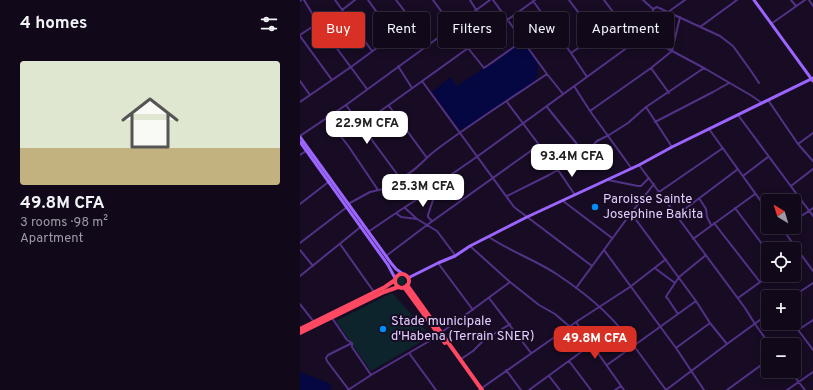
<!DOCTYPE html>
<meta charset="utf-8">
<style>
body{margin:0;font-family:Overpass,sans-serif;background:#1a1223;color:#f1f3f6;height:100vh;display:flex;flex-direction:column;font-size:15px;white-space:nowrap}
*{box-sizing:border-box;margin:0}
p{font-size:13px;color:#9c9aa2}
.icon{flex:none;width:22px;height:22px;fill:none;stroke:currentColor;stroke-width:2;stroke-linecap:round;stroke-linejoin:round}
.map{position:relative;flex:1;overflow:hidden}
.details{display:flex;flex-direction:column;background:#11091a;width:300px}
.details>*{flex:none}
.hud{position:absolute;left:12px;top:12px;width:380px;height:36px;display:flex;gap:8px}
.needle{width:26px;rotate:322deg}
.buttons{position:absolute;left:461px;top:194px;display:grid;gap:8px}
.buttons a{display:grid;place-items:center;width:40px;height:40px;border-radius:4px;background:#11091a;box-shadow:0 2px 10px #0003,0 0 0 1px #302a39;font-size:20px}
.price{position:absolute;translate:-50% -34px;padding:0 9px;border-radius:8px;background:#fff;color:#222;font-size:13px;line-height:26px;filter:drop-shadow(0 1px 2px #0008)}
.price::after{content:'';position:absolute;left:50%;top:24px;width:12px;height:9px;margin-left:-6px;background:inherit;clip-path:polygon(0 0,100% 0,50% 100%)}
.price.active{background:#d93025;color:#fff}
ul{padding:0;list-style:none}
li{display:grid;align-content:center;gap:8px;height:212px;padding:0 20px}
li+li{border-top:1px solid #302a39}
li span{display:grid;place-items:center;height:124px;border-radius:4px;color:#555}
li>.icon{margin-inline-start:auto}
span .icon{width:72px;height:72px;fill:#fffc;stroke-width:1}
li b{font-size:17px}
h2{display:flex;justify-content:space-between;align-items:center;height:48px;padding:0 20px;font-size:17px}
.tag{padding:0 14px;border-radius:4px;background:#11091a;box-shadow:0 2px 10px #0003,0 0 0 1px #302a39;font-size:14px;line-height:36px}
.tag.active{background:#d93025;color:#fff}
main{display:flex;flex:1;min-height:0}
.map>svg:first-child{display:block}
.green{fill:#0e242d}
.water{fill:#050742}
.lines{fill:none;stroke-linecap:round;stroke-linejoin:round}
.street{stroke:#523286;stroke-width:2}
.secondary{stroke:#9c65ff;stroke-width:3}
.highway{stroke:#ff4963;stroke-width:4}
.poi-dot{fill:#008cf9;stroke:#170c23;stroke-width:1.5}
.labels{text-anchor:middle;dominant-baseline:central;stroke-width:4;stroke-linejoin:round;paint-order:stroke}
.poi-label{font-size:13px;fill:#e4ceff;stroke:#170c23;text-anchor:start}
</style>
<main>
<section class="details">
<h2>4 homes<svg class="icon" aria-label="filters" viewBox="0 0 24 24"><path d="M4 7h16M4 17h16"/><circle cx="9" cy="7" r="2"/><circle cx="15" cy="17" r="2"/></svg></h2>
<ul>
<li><span style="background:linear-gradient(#dfe7d0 70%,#c2b280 0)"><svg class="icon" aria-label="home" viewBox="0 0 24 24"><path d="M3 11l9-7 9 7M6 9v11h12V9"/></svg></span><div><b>49.8M CFA</b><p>3 rooms · 98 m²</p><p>Apartment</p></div></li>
</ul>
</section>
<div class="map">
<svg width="513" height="390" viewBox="0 0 513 390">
<rect width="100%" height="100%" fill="#170c23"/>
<path class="green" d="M96.5 281a4.5 4.5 0 1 1 9 0a4.5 4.5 0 1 1-9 0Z
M92,293L131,336L71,371L36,321Z"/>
<path class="water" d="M221,45C234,50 243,69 235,81L174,122L160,130L132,92L150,78H152L156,86H157L182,69L193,64L212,49Z
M0,372L21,380L30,384L31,390H0Z"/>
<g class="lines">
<path class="street" d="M4,0L18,23L67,89
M35,0L72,51
M68,0L94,36
M96,0L129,43
M133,0L168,48L184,68L248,23
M170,0L190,32
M193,0L247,74L263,94
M269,0L296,36
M304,0L319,20L342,35L404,68L452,96L462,103
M343,0L353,9L357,7L420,36L433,46L451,71L459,83
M491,0L496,6
M509,0L513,6
M0,1L1,0
M233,1L271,53L287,77
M42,10L55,0
M368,12L385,0
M471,24L505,0
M400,27L437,0
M0,35L18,23
M0,36L32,80
M271,53L319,20
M98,66L112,88
M351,68L369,93
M0,81L10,95
M122,81L214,207L292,266
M274,86L290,111L332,169
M468,100L498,144L513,161
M0,102L51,67L112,22
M207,102L258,170L275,195
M46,105L100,178
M89,106L127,158
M247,107L285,154
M346,107L372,147
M290,111L351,68L372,51L380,17
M438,115L513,216
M26,117L49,147L78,190
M355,122L413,92L429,83
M61,125L235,0
M409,129L468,211
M0,136L46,105L190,0
M498,144L513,133
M0,155L6,151
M339,165L445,308L455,324L470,345
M443,176L468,157
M100,178C113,174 124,159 136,150C172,123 210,99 247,74
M308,180L338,186H341L349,178
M491,186L513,169
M92,187L119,198L133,189L152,174L178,156L335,42L346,30L353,12V9
M359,192L423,148
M207,196L249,175L285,154L297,141L309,135L328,123L346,107L404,68
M399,198L406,209L407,217L411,225
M263,201L312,238
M0,204L31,180
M48,204L70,192L92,187L98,184L100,178
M105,208L116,218
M435,208L468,252
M96,213L119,198
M331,213L354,184
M377,215L438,169
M132,221L128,217V215L134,197L133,189
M494,221L513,208
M414,223L460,282
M481,227L513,271
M482,230L486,227
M68,232L96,213L101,217L117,219L137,231L155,255
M189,237C211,252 236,260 258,275C282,291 307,311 324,333C339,352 352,371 366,390
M393,239L455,194
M0,243L47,207
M40,244L74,292
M170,246L210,282L239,305L255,314L269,326
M0,250L13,266
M304,250L376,348L404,390
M86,256L127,225L239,145
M494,259L501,254
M138,263L173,310
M356,269L375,283
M0,276L63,225
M276,288L331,213L396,301L410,323L427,344
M492,297L513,283
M189,298L231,353
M438,298L470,275
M0,304L14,322
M378,314L368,299L366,297L367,295L379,277L406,255
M32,318L47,340L52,343V347L71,375
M276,322L324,390
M493,323L513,350
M498,330L513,320
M142,332L210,282
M376,348L410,323
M109,353L136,390
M161,359L173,351L184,340L210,324
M269,361L291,390
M307,365L396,301
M206,370L221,390
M490,371L505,390
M249,376L260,390
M48,390L71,375L138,336
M49,390L27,361L26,358L28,355L52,343
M179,390L276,322L330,287L366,259
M229,390L292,344
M315,390L321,386
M366,390L427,344L468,314
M427,390L468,360
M487,390L513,372"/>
<path class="secondary" d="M454,0L513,81
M0,137L91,263L96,269L103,274
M0,142L88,265L95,278
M108,278L138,263L155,256L170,246L227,217L339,165L372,147L513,78"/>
<path class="highway" d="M95 281a7 7 0 1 1 14 0a7 7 0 1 1-14 0Z
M107,285L182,390
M104,287L145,343
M0,329L85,287L95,280
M0,333L84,292L98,287"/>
</g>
<g class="poi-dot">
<circle cx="295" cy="207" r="4"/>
<circle cx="83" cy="329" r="4"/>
</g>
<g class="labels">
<g class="poi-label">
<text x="303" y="200">Paroisse Sainte<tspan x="303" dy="15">Josephine Bakita</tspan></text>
<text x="91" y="322">Stade municipale<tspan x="91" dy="15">d'Habena (Terrain SNER)</tspan></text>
</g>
</g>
</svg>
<div class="buttons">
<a><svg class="needle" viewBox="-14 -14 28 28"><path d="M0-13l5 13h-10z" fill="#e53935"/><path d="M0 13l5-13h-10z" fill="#9c9aa2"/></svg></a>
<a><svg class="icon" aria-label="locate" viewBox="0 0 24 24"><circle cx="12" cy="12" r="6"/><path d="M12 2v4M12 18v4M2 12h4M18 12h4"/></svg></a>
<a>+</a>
<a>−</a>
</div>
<b class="price" style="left:67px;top:145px">22.9M CFA</b>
<b class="price" style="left:272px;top:178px">93.4M CFA</b>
<b class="price" style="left:123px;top:208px">25.3M CFA</b>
<b class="price active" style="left:295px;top:360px">49.8M CFA</b>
<div class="hud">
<a class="tag active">Buy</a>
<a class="tag">Rent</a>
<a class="tag">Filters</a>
<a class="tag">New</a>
<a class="tag">Apartment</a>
</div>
</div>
</main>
